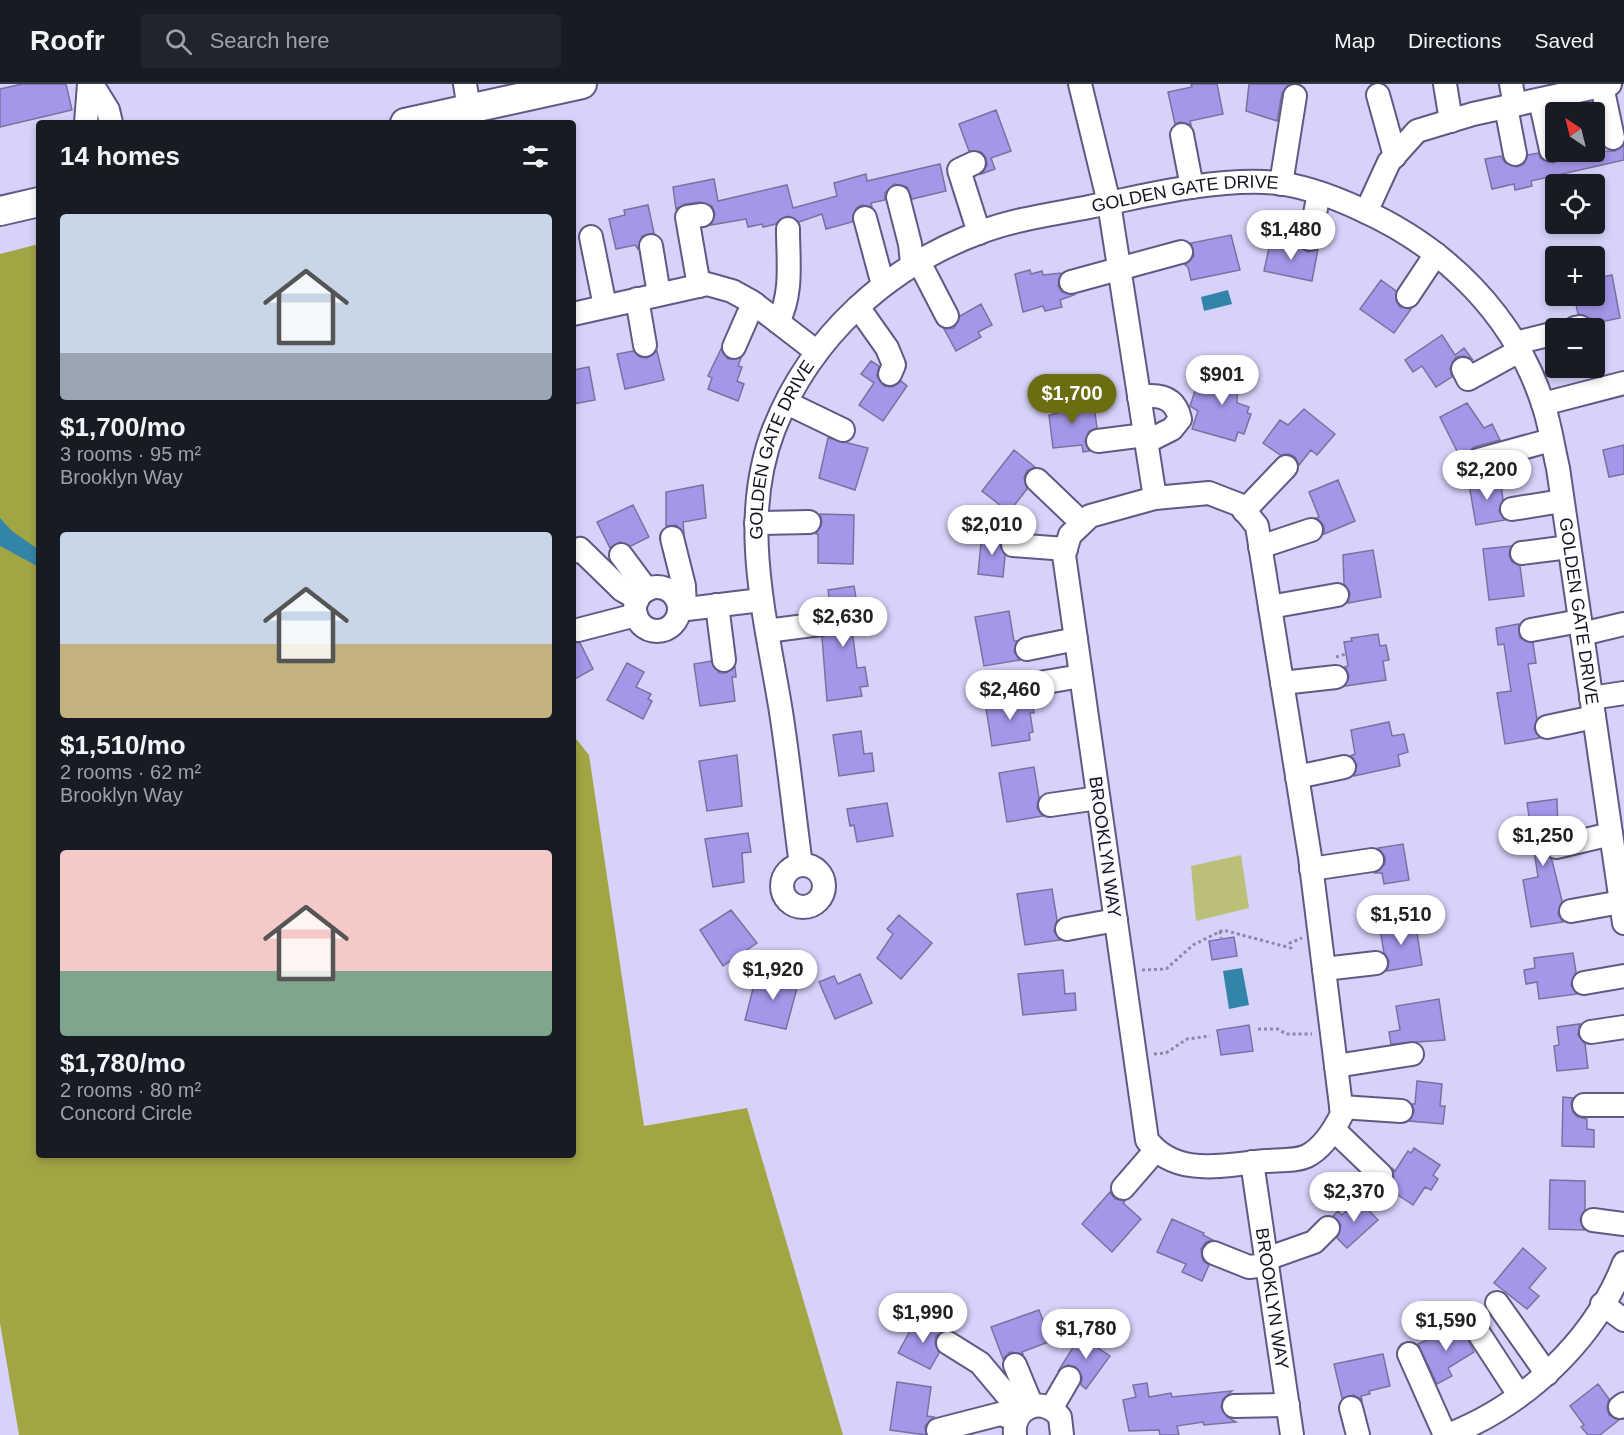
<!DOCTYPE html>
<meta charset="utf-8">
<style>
body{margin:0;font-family:Helvetica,sans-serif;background:#20242c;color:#f1f3f6;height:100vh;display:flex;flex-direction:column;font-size:22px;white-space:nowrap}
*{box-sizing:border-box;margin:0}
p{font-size:20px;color:#9ea1a6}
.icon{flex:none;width:33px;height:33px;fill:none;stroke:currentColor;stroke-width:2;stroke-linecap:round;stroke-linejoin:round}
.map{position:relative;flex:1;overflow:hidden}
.details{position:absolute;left:36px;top:36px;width:540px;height:1038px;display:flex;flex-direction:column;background:#171b24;border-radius:6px;box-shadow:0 3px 9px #0003}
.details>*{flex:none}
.needle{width:39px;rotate:325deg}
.fabs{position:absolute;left:1545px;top:18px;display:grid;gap:12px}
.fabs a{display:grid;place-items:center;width:60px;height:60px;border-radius:6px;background:#171b24;box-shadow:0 3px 9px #0003;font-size:30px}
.price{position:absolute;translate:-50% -51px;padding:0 14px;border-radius:21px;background:#fff;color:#222;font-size:20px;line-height:39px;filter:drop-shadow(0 2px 3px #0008)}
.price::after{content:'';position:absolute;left:50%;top:36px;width:18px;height:14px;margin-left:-9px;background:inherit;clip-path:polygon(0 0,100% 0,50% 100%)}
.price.selected{background:#6b6d10;color:#fff}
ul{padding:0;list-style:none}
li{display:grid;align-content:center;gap:12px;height:318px;padding:0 24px}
li span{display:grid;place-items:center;height:186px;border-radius:6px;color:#555}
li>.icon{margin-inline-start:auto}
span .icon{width:108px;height:108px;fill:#fffc;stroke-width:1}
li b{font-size:26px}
h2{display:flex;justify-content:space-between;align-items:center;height:72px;padding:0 24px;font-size:26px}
header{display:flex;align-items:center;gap:36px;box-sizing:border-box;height:84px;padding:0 30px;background:#171b24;border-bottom:2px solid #363941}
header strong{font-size:28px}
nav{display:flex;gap:33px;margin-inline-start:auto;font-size:21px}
.search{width:420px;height:54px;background:#20242c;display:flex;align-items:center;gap:15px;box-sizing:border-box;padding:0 21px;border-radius:6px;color:#9ea1a6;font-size:22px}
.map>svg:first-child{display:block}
.green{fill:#bbbf78}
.forest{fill:#a2a544}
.water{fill:#3285a9}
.building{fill:#a496e9;stroke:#79729f;stroke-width:1.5}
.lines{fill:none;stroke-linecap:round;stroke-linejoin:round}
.minor-casing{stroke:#605984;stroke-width:26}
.major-casing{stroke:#605984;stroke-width:32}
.path{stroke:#8d88a7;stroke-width:3;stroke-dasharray:3 3;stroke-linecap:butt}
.minor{stroke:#fff;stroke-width:22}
.major{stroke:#fff;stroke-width:28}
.labels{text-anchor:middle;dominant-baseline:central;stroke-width:4.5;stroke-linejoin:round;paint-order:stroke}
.street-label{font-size:18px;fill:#161324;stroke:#f8f7fd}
</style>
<header>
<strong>Roofr</strong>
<div class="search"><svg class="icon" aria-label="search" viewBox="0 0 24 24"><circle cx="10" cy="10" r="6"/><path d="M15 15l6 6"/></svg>Search here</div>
<nav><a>Map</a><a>Directions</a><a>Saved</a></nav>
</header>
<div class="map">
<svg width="1624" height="1351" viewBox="0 0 1624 1351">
<rect width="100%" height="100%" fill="#d7d2fa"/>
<path class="green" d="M1241,771L1249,824L1196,837L1191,782Z"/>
<path class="forest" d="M39,160V1071H573V651L589,671L644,1042L747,1024L843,1351H19L0,1239V170Z"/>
<path class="water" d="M1228,206L1232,220L1204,227L1201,213Z
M0,434L12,447L39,466V483L0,462Z
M1242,884L1249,921L1229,925L1223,887Z"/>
<path class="building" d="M22,0H66L72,26L0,43V5Z
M1191,0H1217L1223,30L1190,37L1191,41L1180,38L1175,40L1168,8L1192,3Z
M1249,0H1289L1282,9L1277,37L1246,27Z
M996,26L1011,67L991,74L995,85L981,90L987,81L986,74L981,68L969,67L959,40Z
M1624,61V76L1531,97L1532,102L1515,106L1514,100L1492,105L1485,75L1501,72L1505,79L1517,83L1524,80L1528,71L1538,69L1541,75L1553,79L1560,76L1564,68L1615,67Z
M940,80L946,107L912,115L907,103L894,100L885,109V116L871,119L872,123L862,121L856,124L852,138L826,145L822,130L799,138L787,132L776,140L763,143L762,140L748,143L746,135L711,141L715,130L712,122L700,118L685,120L676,125L673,103L714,95L718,117L787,101L793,124L837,112L834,99L866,90L867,97Z
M648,121L654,149L642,152L638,165L635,161L616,165L609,135L625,131L624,126Z
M1231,151L1240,186L1191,196L1188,183L1185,181L1194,172L1191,159Z
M1270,159L1300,163L1308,168L1318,165L1312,197L1264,187Z
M1030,186L1031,190L1042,187L1043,191L1061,189L1058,202L1062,208L1074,211L1060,216L1062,223L1045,227L1043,222L1023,228L1015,190Z
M1612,191L1620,234L1596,239L1597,244H1593L1590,234L1578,230L1574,212H1594V206L1600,205L1598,194Z
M1381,196L1396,207V217L1400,223L1411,225L1394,249L1360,225Z
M981,220L992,241L978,248L981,253L956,267L944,245L954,244L960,232Z
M1442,251L1455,271L1464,264L1472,275L1464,272L1456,273L1450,284L1452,293L1436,303L1422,282L1413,288L1405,276Z
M721,265L728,275L741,274L738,282L742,283L737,297L744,300L738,317L708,305L712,294L708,292Z
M633,267L640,273L647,274L657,267L664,296L625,305L617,270Z
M1235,275L1251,277L1237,312V319L1249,323L1247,329L1251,330L1244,350L1238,348L1235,357L1192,345L1198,327L1190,322L1198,298L1218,305L1222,304L1225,296L1232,298Z
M871,277L879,282L877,292L884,302L892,303L901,297L907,302L883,337L859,321L874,299L861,290Z
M589,283L595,316L573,320V286Z
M1073,316V322L1094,321L1097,344L1089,347L1085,358L1090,367L1083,368L1082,361L1053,364L1049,331L1058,329L1057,318Z
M1467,319L1484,344L1492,340L1500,356L1474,363L1461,375L1440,333Z
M1304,325L1335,350L1317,371L1311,366L1299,381L1295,373L1289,370L1280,371L1263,359L1280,336L1288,341Z
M828,354L868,364L855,406L819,394Z
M1624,361V390L1609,393L1603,366Z
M1014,366L1035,383L1027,387L1024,393L1027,405L1009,428L982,407Z
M1500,395L1503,415L1499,427L1505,436L1476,441L1469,400Z
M1338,396L1355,437L1324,450V441L1316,434L1319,433L1309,408Z
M703,401L706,434L683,438L684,449L676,441L666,442V408Z
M633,421L649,453L631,462L620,458L610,464L597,438Z
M820,430L854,431L853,480L818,479V450H816L822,438Z
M982,449L1004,451L1000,461L1005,472L1003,493L978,490Z
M1511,462L1509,471L1512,478L1520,482L1524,512L1489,516L1483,465Z
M1373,466L1381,513L1348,519L1350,509L1344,500L1343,471Z
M854,502L861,544L852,545L857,584L865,583L868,602L860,603L862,612L827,617L822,553L829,550L833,539L828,530L831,529L828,506Z
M1009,527L1014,557H1017L1014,568L1020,576L984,582L975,533Z
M1519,540L1520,554L1533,559L1536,579L1528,580L1537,635L1534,645L1540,654L1505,660L1497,609L1511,607L1504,560L1498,561L1496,544Z
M1378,550L1380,562L1386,561L1389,576L1383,577L1386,596L1345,602L1349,592L1345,583L1348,582L1344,558L1352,557L1351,554Z
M573,558L580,559L593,585L573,596Z
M711,577L719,589H726L735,583L736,593H732L735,617L700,622L694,580Z
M627,579L644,588L636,603L651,610L648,615L652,617L643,635L607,616Z
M1032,614L1034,629H1030L1033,648L1029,649L1030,656L992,662L985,618Z
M1389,638L1392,652L1404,650L1408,668L1398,671L1400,682L1354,692L1357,681L1350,672L1355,670L1351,646Z
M861,647L864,670L872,669L874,687L839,692L833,651Z
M737,671L742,722L707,727L699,677Z
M1034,683L1039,714L1037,724L1043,732L1007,738L999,689Z
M1557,715L1558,749L1546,754L1543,766L1552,776L1562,817L1558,830L1563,838L1531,843L1523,796L1538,793L1527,719Z
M887,719L893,752L857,758L854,741L850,742L847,725Z
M748,749L751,768L742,769L744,798L713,803L705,755Z
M1403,760L1409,796L1384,800L1382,789H1375L1385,780V773L1378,764Z
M1052,805L1057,836L1054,847L1060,856L1025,861L1017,810Z
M731,826L757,859L723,882L700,846Z
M899,831L932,859L901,895L877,874L893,850L887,845Z
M1415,836L1422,881L1387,887L1389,877L1384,869L1380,845Z
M1234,853L1237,872L1212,876L1209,857Z
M1573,869L1576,888L1571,901L1577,910L1539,915L1537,898L1526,900L1524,886L1535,884L1534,874Z
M1063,886L1065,910L1075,909L1076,926L1023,931L1018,890Z
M783,888L800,893L786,945L745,936L756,893L780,899Z
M860,890L872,919L835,935L819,898L834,892L838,900Z
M1439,915L1445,956L1391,960L1389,948L1400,946L1396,922Z
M1580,940L1578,951L1585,960L1588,984L1557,987L1554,962L1559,961L1557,943Z
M1249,941L1253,967L1221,971L1217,946Z
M1417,997L1442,1000L1440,1022H1445L1443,1040L1409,1037L1414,1028L1412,1020H1415Z
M1563,1013L1573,1014L1571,1020L1573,1028L1578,1033L1587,1035V1045L1594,1046V1063L1562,1062Z
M1414,1064L1440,1081L1433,1091L1438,1095L1431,1106L1425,1103L1413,1121L1386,1103L1394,1095L1393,1085L1395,1087L1408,1067L1411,1069Z
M1550,1096L1585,1097V1126L1580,1135L1584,1146L1549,1145Z
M1110,1108L1115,1115L1125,1117L1123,1119L1141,1135L1112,1168L1082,1140Z
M1359,1116L1378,1136L1347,1164L1337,1154L1341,1141L1333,1132L1338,1127L1342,1131Z
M1172,1135L1204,1149L1203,1151L1213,1156L1206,1158L1201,1165L1203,1177L1209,1181L1202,1197L1182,1188L1186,1180L1157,1168Z
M1523,1164L1546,1184L1529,1204L1539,1212L1527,1225L1494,1199Z
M1039,1226L1051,1257L1022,1268L1023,1270L1010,1268L1003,1275L991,1243Z
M926,1234L947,1246L936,1252L935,1259L939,1269L930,1285L898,1269L911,1245L918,1249Z
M1460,1240L1474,1268L1448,1284L1452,1292L1437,1300L1418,1260Z
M1080,1252L1110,1272L1086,1305L1081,1301L1082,1293L1076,1283L1068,1281L1059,1286Z
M1383,1270L1390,1302L1369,1307L1370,1310L1361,1312L1362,1316L1354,1311L1342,1314L1334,1280Z
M897,1298L931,1303L927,1332L934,1333L925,1342L926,1351L890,1346Z
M1147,1299L1149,1313L1171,1309L1172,1313L1232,1307L1223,1315L1221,1323L1227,1333L1236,1338L1204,1341L1203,1338L1177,1342L1179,1351H1160L1159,1346L1129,1347L1123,1316L1136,1313L1133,1301Z
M1598,1300L1609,1315L1607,1324L1609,1331L1619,1336L1600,1351H1588L1581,1343L1584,1341L1570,1322Z"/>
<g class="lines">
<g class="minor-casing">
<g id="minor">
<path d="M92,0L108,26L111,39"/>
<path d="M465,0L469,25"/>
<path d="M1080,0L1109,119L1155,414"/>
<path d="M1445,0L1451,37"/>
<path d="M1511,0L1515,21"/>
<path d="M1602,2L1613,54"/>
<path d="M1378,11L1395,72"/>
<path d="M1540,16L1551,66"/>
<path d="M1506,23L1515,70"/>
<path d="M86,39L89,0"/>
<path d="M1182,51L1192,103"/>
<path d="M974,79L959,86L979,149"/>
<path d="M1281,100L1295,12"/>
<path d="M898,113L910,160L912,179"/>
<path d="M1366,128L1389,78L1417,47L1473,30L1610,0"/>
<path d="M865,134L883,201"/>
<path d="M591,153L605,222"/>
<path d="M1310,155L1319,109"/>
<path d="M651,162L659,210"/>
<path d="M918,176L947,232"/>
<path d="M1071,198L1181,168"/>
<path d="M699,202L687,133L702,131"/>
<path d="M1408,212L1436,170"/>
<path d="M637,215L645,261"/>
<path d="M858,223L887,264L894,281L890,290"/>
<path d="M573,230L707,200L732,207L752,218L817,268"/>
<path d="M778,238C793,209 788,177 788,145"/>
<path d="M1575,244L1580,243"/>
<path d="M1515,259L1556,249"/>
<path d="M734,263L748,231L755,220"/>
<path d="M1463,285L1468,295L1519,267"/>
<path d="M1139,313C1158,310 1175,312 1180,335L1172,345L1146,358"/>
<path d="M787,319L843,346"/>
<path d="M1543,320L1624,299"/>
<path d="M1098,357L1145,351"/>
<path d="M1478,376L1551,356"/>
<path d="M1037,396L1082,439"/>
<path d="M1209,409L1240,421L1257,442L1310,773L1342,1030C1334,1046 1323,1064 1307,1072C1297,1077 1278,1076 1266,1077C1224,1081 1176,1094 1147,1056L1064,471L1070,451L1090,432L1155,414Z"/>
<path d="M1512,425L1562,417"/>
<path d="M1244,427L1286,383"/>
<path d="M756,439L809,438"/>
<path d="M672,454L684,502L685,525"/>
<path d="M1013,461L1066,465"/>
<path d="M1260,463L1311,446"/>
<path d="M573,468L580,465L622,506L638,515"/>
<path d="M1522,469L1569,463"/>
<path d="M621,471L647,506"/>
<circle cx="657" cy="525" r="22"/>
<path d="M717,521L724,576"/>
<path d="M1270,523L1337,511"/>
<path d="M679,526L761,516"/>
<path d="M578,546L636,531"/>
<path d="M1531,546L1580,537"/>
<path d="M767,547L820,540"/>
<path d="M1582,550L1624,540"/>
<path d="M1027,565L1076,555"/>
<path d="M1282,599L1336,593"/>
<path d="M1010,604L1081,592"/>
<path d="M1591,614L1624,609"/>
<path d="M1547,643L1594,633"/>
<path d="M1297,693L1344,683"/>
<path d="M1050,721L1098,714"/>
<path d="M1556,763L1611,750"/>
<path id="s1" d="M801,781C794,730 789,679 781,628C766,534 738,437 774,345C811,252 888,182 981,148C1015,135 1054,130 1089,123C1146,112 1205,96 1264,98C1298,99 1332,112 1362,126C1446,164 1514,231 1543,320C1550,340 1553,363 1558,384L1624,839"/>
<circle cx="803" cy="802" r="21"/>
<path d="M1311,785L1372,776"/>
<path d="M1571,827L1621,818"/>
<path d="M1067,845L1116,836"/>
<path d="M1324,885L1376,879"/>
<path d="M1584,899L1624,892"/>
<path d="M1591,948L1624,943"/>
<path d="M1336,982L1412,970"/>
<path d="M1584,1021H1624"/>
<path d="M1341,1023L1401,1027"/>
<path d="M1334,1046L1381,1091"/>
<path id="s2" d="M1252,1078L1292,1351"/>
<path d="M1123,1104L1155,1067"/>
<path d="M1593,1136L1624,1140"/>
<path d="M1214,1169L1249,1183L1267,1181"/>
<path d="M1266,1175L1314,1158L1328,1144"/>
<path d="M1497,1219L1547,1290"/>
<path d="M1602,1220L1624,1236"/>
<path d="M1478,1248L1519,1311"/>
<path d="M948,1259L980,1279L1021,1328"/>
<path d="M1409,1270L1445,1351"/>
<path d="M1015,1281L1032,1322"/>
<path d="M1234,1322L1288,1321"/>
<path d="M1620,1323L1624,1320"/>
<path d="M1351,1324L1358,1351"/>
<path d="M1051,1325L1069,1294"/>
<path d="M938,1346L1000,1330L1016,1335"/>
<path d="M1015,1351C1012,1323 1043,1311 1060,1333L1062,1351"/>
<path d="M1448,1351C1525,1321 1594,1257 1624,1179"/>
</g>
</g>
<g class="major-casing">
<path id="major" d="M405,39L582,0
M0,127L39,118"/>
</g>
<path class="path" d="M1336,573L1346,570
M1220,847L1221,854
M1142,886L1166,885L1193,861L1223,846L1291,864L1290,859L1302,854
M1258,945H1278L1286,950H1312
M1154,970L1166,969L1187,955L1210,952"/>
<use href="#minor" class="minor"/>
<use href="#major" class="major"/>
</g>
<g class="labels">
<g class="street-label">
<text stroke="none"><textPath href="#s1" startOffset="944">GOLDEN GATE DRIVE</textPath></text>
<text stroke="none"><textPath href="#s1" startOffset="423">GOLDEN GATE DRIVE</textPath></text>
<text stroke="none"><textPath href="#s1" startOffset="1610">GOLDEN GATE DRIVE</textPath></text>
<text transform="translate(1105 763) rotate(82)">BROOKLYN WAY</text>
<text stroke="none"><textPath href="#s2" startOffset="138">BROOKLYN WAY</textPath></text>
</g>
</g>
</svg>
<div class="fabs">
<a><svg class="needle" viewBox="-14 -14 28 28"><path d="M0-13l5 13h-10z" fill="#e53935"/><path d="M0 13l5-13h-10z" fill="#9ea1a6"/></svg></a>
<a><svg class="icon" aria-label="locate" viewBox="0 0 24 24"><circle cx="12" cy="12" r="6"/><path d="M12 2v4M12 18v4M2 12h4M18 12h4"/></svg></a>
<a>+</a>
<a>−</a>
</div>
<b class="price" style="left:1291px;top:177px">$1,480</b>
<b class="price" style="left:1222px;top:322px">$901</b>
<b class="price selected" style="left:1072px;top:341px">$1,700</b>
<b class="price" style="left:1487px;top:417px">$2,200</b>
<b class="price" style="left:992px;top:472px">$2,010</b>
<b class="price" style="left:843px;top:564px">$2,630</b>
<b class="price" style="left:1010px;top:637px">$2,460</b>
<b class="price" style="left:1543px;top:783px">$1,250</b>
<b class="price" style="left:1401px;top:862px">$1,510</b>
<b class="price" style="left:773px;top:917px">$1,920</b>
<b class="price" style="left:1354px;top:1139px">$2,370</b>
<b class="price" style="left:923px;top:1260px">$1,990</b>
<b class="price" style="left:1446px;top:1268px">$1,590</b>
<b class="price" style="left:1086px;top:1276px">$1,780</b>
<section class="details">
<h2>14 homes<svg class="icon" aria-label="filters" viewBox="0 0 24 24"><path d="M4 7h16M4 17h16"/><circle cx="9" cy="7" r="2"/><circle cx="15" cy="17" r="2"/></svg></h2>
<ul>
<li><span style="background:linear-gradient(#c9d6e8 75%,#9aa5b1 0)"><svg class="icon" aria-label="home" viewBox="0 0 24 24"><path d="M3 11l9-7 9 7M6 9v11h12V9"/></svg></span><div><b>$1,700/mo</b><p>3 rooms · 95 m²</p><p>Brooklyn Way</p></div></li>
<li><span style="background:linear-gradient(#c9d6e8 60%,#c2b280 0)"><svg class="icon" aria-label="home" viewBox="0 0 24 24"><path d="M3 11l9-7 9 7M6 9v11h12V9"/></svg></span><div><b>$1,510/mo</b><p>2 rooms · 62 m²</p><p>Brooklyn Way</p></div></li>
<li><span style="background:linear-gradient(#f6c9c9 65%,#7fa58c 0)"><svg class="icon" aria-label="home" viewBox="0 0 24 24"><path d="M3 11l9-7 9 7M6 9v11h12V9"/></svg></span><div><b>$1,780/mo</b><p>2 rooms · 80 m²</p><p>Concord Circle</p></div></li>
</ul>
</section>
</div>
